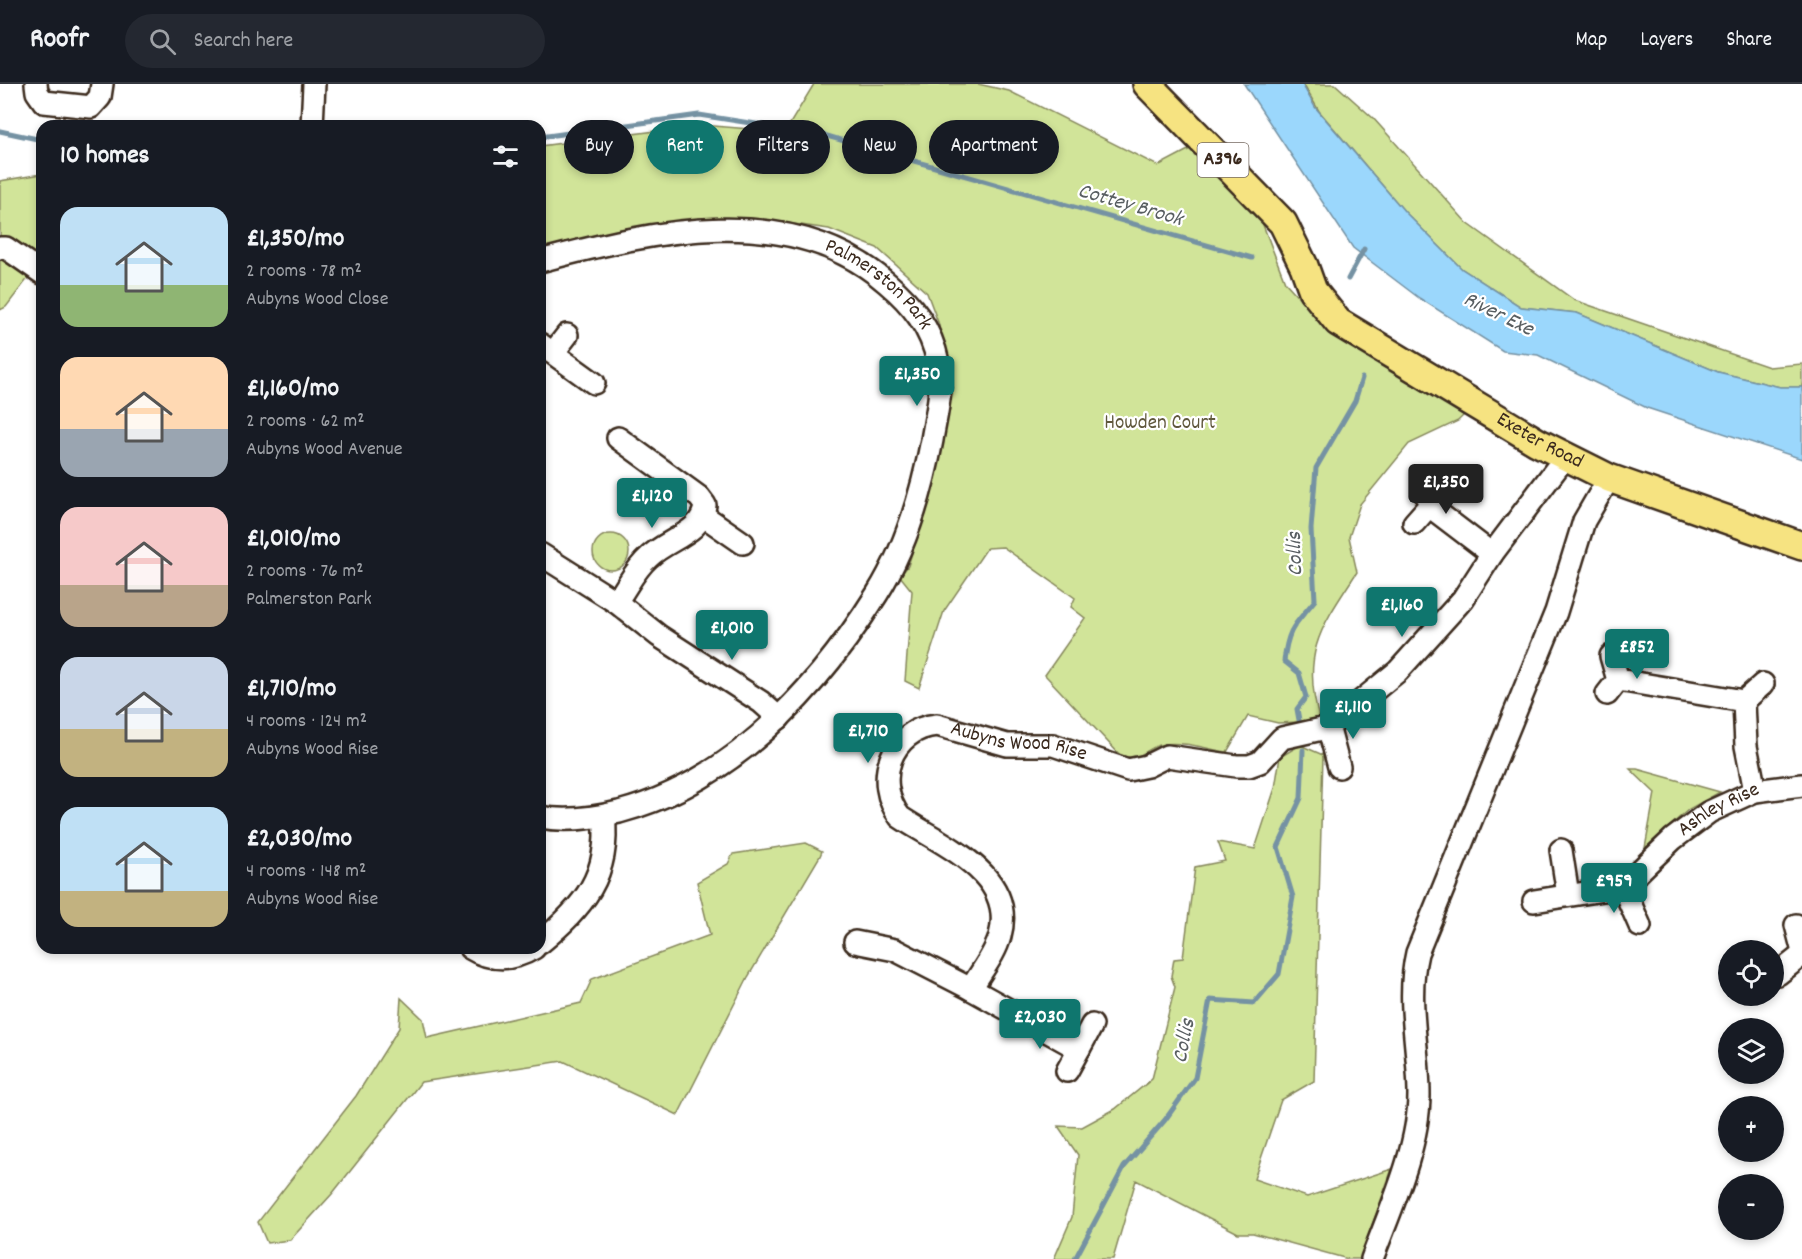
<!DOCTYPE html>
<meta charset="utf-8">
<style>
body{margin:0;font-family:Dekko,sans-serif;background:#242831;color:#f1f3f6;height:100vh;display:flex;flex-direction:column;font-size:22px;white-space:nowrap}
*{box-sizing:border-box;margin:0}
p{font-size:20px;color:#9ea1a6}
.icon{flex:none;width:33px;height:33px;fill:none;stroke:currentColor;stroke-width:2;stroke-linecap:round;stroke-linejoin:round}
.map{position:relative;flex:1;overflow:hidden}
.side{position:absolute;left:36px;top:36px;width:510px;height:834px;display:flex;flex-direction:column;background:#171b24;border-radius:18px;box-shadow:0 3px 9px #0003}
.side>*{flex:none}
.hud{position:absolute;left:564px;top:36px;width:570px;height:54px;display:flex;gap:12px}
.tools{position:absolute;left:1718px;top:856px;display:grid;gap:12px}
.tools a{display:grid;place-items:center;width:66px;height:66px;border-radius:50%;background:#171b24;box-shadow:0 3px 9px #0003;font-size:30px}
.price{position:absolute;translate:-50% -51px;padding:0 14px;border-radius:6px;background:#0f766e;color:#fff;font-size:20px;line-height:39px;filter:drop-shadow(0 2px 3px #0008)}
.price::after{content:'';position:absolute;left:50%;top:36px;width:18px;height:14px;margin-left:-9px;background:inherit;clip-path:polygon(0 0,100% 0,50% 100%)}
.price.selected{background:#222;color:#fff}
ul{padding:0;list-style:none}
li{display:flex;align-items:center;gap:18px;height:150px;padding:0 24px}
li span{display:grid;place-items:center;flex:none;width:168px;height:120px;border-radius:18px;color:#555}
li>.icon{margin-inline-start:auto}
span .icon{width:72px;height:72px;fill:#fffc;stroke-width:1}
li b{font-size:26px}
h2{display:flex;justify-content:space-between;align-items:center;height:72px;padding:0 24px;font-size:26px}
.pill{padding:0 21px;border-radius:27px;background:#171b24;box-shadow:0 3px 9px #0003;font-size:21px;line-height:54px}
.pill.selected{background:#0f766e;color:#fff}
header{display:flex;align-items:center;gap:36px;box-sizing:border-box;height:84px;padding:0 30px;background:#171b24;border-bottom:2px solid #363941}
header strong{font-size:28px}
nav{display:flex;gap:33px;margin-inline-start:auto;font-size:21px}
.search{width:420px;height:54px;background:#242831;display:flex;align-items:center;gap:15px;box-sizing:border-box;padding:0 21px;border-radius:33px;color:#9ea1a6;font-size:22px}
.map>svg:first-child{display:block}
.green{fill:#d1e499;stroke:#86875c;stroke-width:1.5}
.water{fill:#9bd7fc;stroke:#7592a3;stroke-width:1.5}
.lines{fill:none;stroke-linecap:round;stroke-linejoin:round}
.stream{stroke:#7592a3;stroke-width:5}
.minor-casing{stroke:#3b2a1e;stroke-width:26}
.major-casing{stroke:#3b2a1e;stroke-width:32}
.minor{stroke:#fff;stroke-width:21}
.major{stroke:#f6e381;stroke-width:27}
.labels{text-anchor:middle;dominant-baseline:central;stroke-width:4.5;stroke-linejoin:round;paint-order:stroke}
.shield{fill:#fff;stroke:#766a62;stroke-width:1.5}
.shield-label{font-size:20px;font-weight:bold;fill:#3b2a1e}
.street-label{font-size:21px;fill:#3b2a1e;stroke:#fff}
.park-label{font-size:21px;fill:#60583d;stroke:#fff}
.water-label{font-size:22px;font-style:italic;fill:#585e61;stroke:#fff}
</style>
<header>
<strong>Roofr</strong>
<div class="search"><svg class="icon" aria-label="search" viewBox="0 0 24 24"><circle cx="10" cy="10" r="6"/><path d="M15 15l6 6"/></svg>Search here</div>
<nav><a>Map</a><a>Layers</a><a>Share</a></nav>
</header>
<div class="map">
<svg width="1802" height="1175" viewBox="0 0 1802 1175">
<rect width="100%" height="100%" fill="#fff"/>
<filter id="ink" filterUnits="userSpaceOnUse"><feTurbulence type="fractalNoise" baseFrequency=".0167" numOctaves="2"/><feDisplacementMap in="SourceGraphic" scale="12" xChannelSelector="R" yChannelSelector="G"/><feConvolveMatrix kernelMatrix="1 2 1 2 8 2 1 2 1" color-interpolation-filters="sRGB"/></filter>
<g filter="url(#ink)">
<path class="green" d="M814,0H978L1009,7L1158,82L1192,64L1255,120L1285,198L1323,240L1468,327L1458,337L1409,360L1360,420L1349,453L1357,488C1321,543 1300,570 1320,637L1278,639L1248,632L1227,668C1206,665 1181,656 1160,661C1143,666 1142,677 1121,672L1045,591L1085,534L1071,523L1075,514L1003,463L987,464L944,527L919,604L905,597L912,507L900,492L908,482L935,395L947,304L939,241L927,209L877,164L829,145L751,134L665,142L540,165V62L702,41L785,48Z
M1303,0H1335L1373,34L1467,139L1574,216L1769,283L1802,280V303H1780L1718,288L1577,229L1521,223L1462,185L1405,128L1319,27Z
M42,90V176L6,223L0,226V97Z
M593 468a18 18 0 1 1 36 0a18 18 0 1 1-36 0Z
M1300,661L1323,671L1314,997L1281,1016L1254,1095L1307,1113L1392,1085L1360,1175H1348L1253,1149H1238L1136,1096L1113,1175H1054L1072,1133L1078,1071L1058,1042L1082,1043L1115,1025L1152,995L1175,903L1171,892L1174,875L1183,874L1195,783L1225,777L1218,758L1255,765L1275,704L1280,673Z
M1630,685H1637L1720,708L1689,725L1645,764L1655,709Z
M806,759L822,767L820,772L748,893L678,1031L563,977L421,998L332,1110L290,1156L267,1159L258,1138L356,1012L399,944L401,914L423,935L427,954L581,919L592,895L710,851L697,798L728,780L733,770Z"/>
<path class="water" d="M1244,0H1302L1315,23L1405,128L1462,185L1521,223L1577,229L1718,288L1780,303H1802V375L1647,324L1538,271L1503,267L1419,214L1353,164Z"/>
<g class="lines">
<path class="stream" d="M0,47L42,56
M540,53L699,31L820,50L1252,174
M1348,195L1364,165
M1299,636L1297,625L1306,613L1299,589L1284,577C1288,543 1295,541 1315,516L1311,445L1316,384L1355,317L1362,294
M1075,1175L1124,1083L1165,1036L1195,994L1210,916L1254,919L1279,890L1293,813L1278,763L1301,714L1303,666"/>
<g class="minor-casing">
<g id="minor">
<path d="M36,0L37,8L44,18L91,23L100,13L102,0"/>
<path d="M312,42L314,0"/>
<path d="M0,164H6L42,189"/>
<path id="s1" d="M540,177C652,147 791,115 887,199C912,220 931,244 938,278C944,303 936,331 932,356C922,409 906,464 877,510C816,607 732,698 619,728C594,734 565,738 540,733"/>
<path d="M540,260L594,299"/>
<path d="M553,269L567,251"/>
<path d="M1429,422L1492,470"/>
<path d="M704,432L743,459"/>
<path d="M1414,439L1429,422L1427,413L1439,396"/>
<path d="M540,470L616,518C627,503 635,485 649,473C667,455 703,449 705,421L699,413L618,354"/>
<path d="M616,518L659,552L761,618L779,634"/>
<path d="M1618,596L1744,617L1746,662L1755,707"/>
<path d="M1607,610L1618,596L1611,572"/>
<path d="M1744,617L1763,600"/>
<path d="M1328,642L1339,683"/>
<path d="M1561,766L1568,811"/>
<path d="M1623,803L1640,842"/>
<path id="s2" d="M1534,817L1623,803L1673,755L1709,728L1755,707L1802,701"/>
<path d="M1796,841L1802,864"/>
<path id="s3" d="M855,858L895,866L971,905C981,887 995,871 1000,852C1017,789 941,761 900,733C873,698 890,645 937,641L1007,661H1053L1128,686L1147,682L1167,672L1236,682H1249L1260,678L1282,654L1322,645L1339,635L1398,587L1463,515L1492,470L1566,372"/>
<path d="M540,859C583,823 611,792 604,732"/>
<path d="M470,864C491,877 513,877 534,864"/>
<path d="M1778,890L1802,871"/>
<path d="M971,905L1079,965L1092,941"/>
<path d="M1067,987L1079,965"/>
<path d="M1372,1175C1390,1126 1419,1064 1419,1011C1419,964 1406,916 1417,869L1556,528L1584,437L1609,394"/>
</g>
</g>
<g class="major-casing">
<g id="major">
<path id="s4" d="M1147,0L1283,139L1304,182L1313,207L1338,238L1537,358L1609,394L1802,462"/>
</g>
</g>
<use href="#minor" class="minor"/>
<use href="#major" class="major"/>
</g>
</g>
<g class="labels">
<rect class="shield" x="1197.5" y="59" width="51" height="34" rx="4.5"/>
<g class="shield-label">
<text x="1223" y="76">A396</text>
</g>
<g class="street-label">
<text stroke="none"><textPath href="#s1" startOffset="357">Palmerston Park</textPath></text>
<text stroke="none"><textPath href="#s4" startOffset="543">Exeter Road</textPath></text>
<text stroke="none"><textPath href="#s3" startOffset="561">Aubyns Wood Rise</textPath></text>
<text stroke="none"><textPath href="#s2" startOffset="214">Ashley Rise</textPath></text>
</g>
<g class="park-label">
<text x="1160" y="340">Howden Court</text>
</g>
<g class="water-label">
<text transform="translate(1130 122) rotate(16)">Cottey Brook</text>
<text transform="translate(1498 231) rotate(26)">River Exe</text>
<text transform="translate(1296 470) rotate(-92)">Collis</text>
<text transform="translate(1185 957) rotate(-79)">Collis</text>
</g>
</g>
</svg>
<div class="tools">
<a><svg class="icon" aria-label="locate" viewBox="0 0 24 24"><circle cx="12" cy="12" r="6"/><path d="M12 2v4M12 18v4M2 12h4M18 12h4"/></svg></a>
<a><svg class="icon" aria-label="layers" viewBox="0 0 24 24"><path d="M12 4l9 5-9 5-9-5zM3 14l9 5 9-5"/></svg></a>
<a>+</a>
<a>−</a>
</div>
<b class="price" style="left:917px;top:323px">£1,350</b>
<b class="price selected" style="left:1446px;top:431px">£1,350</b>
<b class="price" style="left:652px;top:445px">£1,120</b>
<b class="price" style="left:1402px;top:554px">£1,160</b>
<b class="price" style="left:732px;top:577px">£1,010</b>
<b class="price" style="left:1637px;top:596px">£852</b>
<b class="price" style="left:1353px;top:656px">£1,110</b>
<b class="price" style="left:868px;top:680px">£1,710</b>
<b class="price" style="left:1614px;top:830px">£959</b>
<b class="price" style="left:1040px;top:966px">£2,030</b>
<div class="hud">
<a class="pill">Buy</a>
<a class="pill selected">Rent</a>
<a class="pill">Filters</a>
<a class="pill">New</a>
<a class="pill">Apartment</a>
</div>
<section class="side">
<h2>10 homes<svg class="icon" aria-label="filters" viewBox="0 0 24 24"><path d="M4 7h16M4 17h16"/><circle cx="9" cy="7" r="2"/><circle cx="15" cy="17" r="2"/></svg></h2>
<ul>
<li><span style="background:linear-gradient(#bfe0f5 65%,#8fb573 0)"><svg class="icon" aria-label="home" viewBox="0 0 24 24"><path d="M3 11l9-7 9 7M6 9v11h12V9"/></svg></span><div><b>£1,350/mo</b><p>2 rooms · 78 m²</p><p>Aubyns Wood Close</p></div></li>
<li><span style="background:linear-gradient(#ffd9b3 60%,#9aa5b1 0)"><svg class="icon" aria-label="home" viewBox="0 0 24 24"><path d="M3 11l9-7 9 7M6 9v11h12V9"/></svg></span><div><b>£1,160/mo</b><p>2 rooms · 62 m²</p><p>Aubyns Wood Avenue</p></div></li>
<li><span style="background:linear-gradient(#f6c9c9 65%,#b9a48a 0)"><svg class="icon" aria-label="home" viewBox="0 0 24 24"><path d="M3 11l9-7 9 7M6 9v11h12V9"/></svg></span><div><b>£1,010/mo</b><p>2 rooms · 76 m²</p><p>Palmerston Park</p></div></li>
<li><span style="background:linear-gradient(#c9d6e8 60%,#c2b280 0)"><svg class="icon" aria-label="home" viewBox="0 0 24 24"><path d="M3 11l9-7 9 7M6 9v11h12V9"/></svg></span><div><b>£1,710/mo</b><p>4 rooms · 124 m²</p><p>Aubyns Wood Rise</p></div></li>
<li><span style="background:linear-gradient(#bfe0f5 70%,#c2b280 0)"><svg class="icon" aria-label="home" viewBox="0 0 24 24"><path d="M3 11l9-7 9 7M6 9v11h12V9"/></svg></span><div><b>£2,030/mo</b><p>4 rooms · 148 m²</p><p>Aubyns Wood Rise</p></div></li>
</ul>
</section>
</div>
